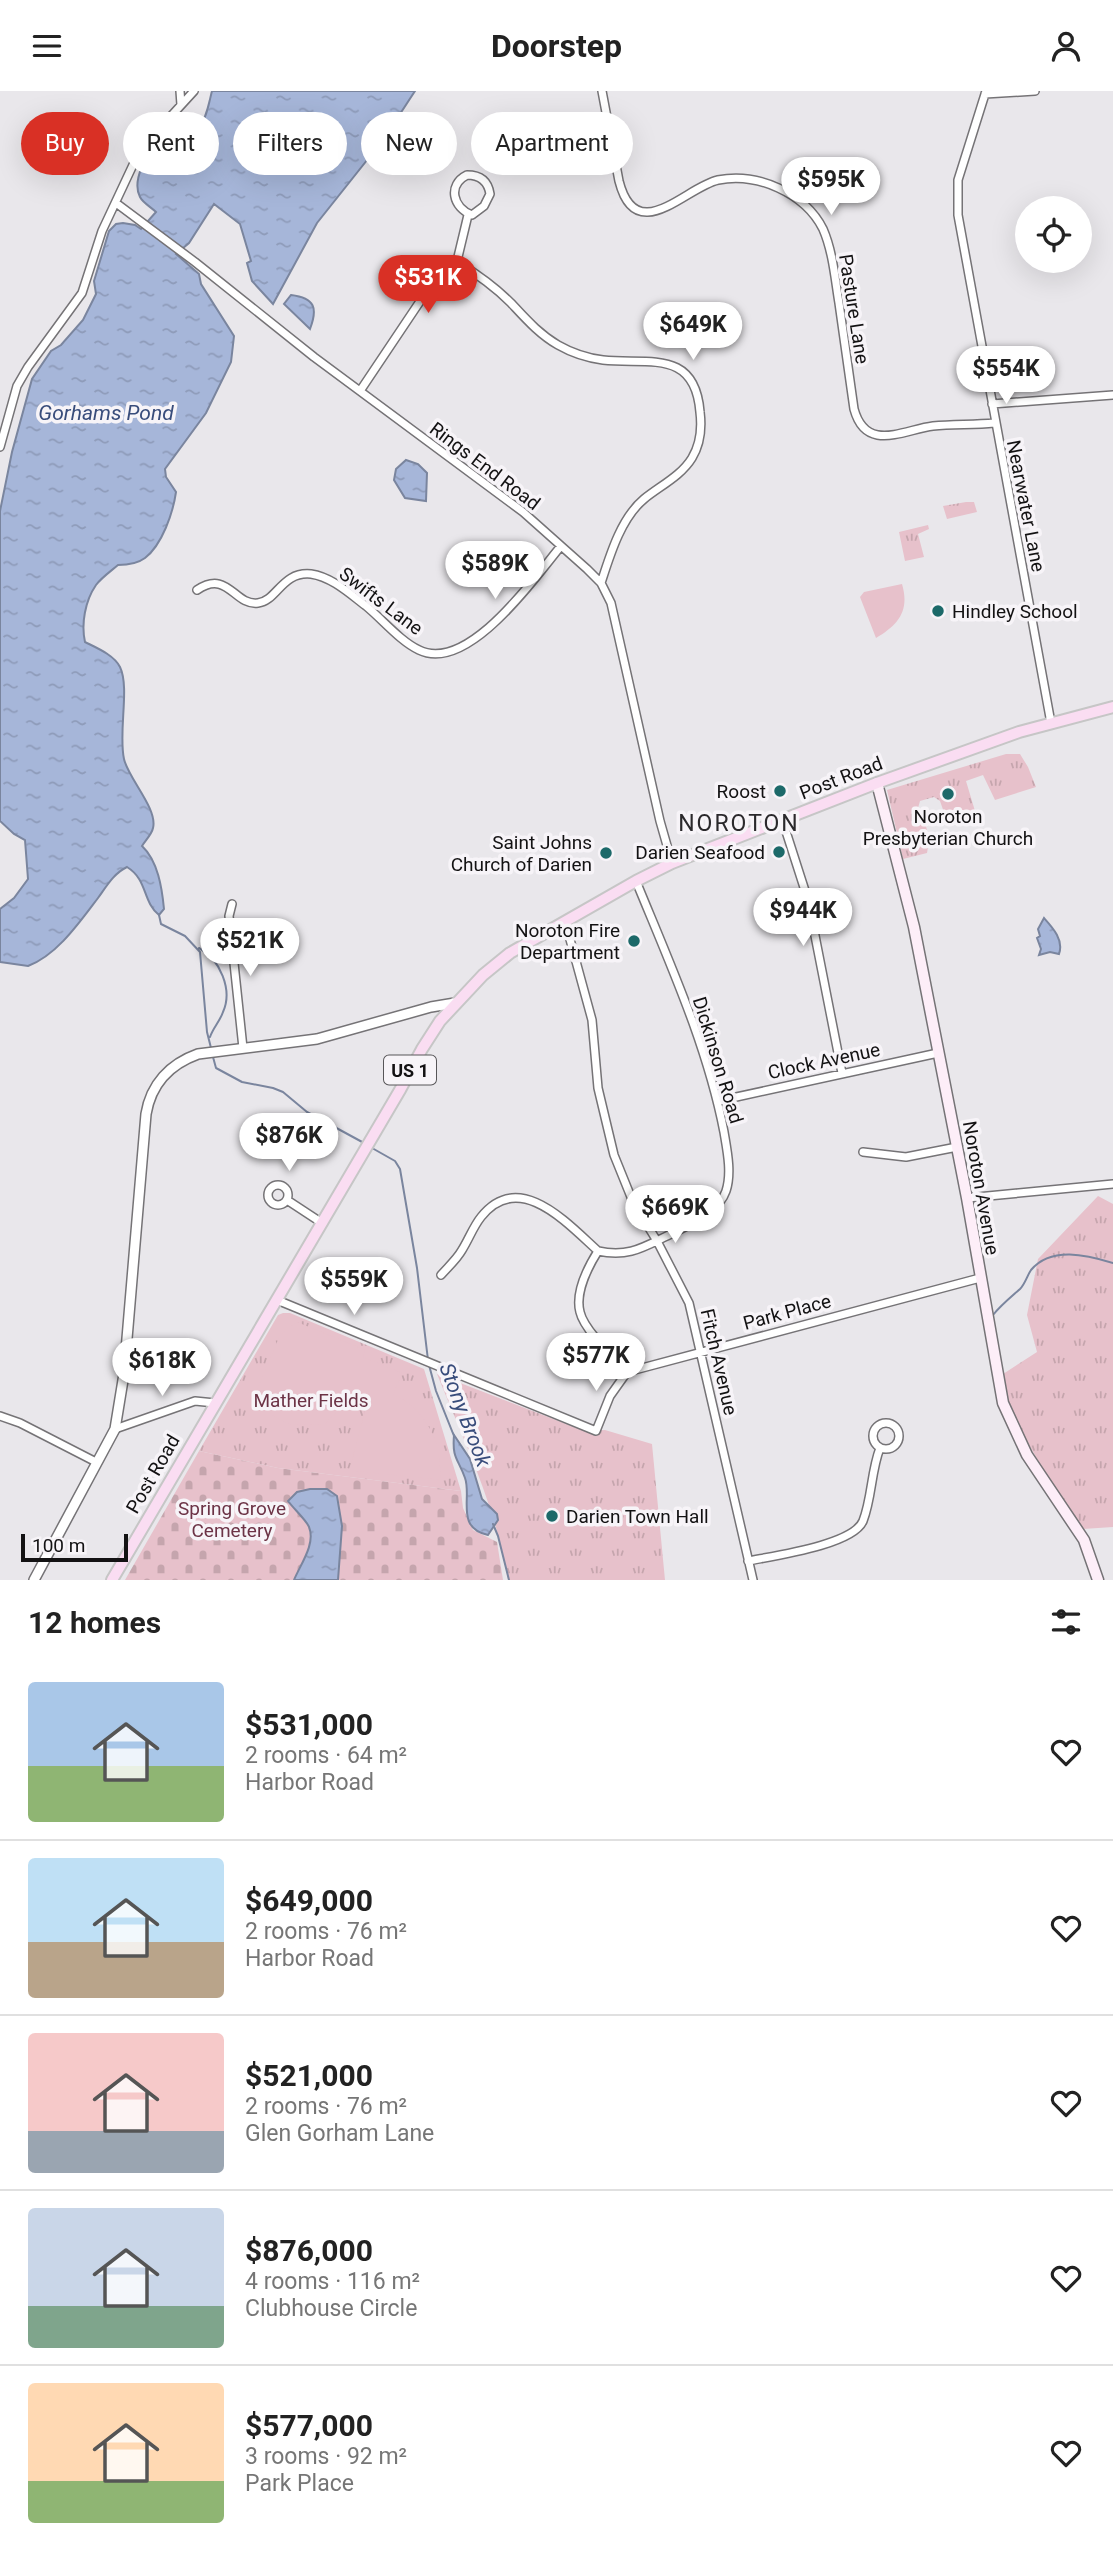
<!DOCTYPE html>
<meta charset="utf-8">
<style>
body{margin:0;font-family:Roboto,sans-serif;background:#f2f2f2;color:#222;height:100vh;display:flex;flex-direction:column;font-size:26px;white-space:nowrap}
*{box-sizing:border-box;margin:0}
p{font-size:23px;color:#767676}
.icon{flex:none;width:38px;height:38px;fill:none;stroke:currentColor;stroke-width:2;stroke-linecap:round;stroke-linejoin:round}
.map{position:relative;height:1489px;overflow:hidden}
.sheet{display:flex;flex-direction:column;background:#fff;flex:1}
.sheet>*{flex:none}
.top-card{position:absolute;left:21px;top:21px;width:700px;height:63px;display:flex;gap:14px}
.buttons{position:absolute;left:1015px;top:105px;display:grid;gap:14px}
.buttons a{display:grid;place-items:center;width:77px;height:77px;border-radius:50%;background:#fff;box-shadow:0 7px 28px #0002;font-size:35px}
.scale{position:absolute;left:21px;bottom:18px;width:107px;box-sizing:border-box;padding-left:7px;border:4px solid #131213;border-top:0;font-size:19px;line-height:24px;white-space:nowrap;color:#131213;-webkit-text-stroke:5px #f7f4f8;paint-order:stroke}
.price{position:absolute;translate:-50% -60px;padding:0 16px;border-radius:24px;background:#fff;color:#222;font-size:23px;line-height:46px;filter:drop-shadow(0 2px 4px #0008)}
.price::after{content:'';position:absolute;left:50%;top:42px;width:21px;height:16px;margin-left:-10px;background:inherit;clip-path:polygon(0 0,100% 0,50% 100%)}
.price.selected{background:#d93025;color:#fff}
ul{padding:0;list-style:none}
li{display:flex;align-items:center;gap:21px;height:175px;padding:0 28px}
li+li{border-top:2px solid #e0e0e0}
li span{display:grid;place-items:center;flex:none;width:196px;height:140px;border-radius:7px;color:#555}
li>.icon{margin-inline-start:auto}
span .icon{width:84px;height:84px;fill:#fffc;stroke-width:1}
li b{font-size:30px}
h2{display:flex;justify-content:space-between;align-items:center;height:84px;padding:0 28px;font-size:30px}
.chip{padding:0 24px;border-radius:32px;background:#fff;box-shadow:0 7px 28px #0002;font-size:24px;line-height:63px}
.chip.selected{background:#d93025;color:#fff}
header{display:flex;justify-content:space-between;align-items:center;height:91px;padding:0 28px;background:#fff;font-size:32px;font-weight:700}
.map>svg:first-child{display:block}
.cemetery{fill:url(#cemetery-stones)}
.park{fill:url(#park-tufts)}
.pitch{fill:#e7c1cb}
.water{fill:url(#water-ripples);stroke:#7a859e;stroke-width:2}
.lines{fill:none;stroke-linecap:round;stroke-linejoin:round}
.stream{stroke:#7a859e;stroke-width:2}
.minor-casing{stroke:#757376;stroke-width:10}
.tertiary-casing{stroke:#757376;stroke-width:12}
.secondary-casing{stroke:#757376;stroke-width:13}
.primary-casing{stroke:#c6c6c6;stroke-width:14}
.minor{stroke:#fff;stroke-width:7}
.tertiary{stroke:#fff;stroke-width:9}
.secondary{stroke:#fdeef8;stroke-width:10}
.primary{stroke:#faddf2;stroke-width:10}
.poi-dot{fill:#1c6969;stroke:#f7f4f8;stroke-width:2.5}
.labels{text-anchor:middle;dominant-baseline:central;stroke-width:7;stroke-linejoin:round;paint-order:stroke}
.shield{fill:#f7f4f8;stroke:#575658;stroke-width:2}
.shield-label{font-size:18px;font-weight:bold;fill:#131213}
.street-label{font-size:19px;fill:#131213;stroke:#f7f4f8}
.poi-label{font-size:19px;fill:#131213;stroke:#f7f4f8;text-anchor:end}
.park-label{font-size:19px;fill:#6c3346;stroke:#f7f4f8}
.water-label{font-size:21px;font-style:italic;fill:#384c7b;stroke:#f7f4f8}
.quarter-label{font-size:23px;letter-spacing:2px;fill:#2b292c;stroke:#f7f4f8}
</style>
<header><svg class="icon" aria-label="menu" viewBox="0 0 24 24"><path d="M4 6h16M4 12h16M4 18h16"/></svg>Doorstep<svg class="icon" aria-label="person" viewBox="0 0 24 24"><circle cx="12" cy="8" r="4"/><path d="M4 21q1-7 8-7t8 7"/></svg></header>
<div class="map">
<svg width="1113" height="1489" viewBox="0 0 1113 1489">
<defs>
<pattern id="cemetery-stones" width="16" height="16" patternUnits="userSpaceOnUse" patternTransform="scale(1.75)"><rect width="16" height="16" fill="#e7c1cb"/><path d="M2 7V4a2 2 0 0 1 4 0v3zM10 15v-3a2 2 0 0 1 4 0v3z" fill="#c5a5ad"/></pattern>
<pattern id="park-tufts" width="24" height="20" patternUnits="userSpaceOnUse" patternTransform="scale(1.75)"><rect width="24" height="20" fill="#e7c1cb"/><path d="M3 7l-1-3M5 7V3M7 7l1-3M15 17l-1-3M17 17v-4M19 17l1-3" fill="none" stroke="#c5a5ad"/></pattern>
<pattern id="water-ripples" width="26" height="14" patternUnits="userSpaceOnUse" patternTransform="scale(1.75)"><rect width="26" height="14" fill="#a6b6d9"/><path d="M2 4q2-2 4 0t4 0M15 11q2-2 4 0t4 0" fill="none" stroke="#8e9bb9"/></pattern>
</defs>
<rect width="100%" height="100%" fill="#e9e7eb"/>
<path class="cemetery" d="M199,1360L278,1377L461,1400L463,1417L473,1439L497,1451L503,1489H125Z"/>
<path class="park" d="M966,411H974L977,421L947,428L943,415Z
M928,434L929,438L918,443L924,466L905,470L899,441Z
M1006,663H1020L1028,676L1036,696L995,709L983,684L966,690L975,720L947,730L940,710L934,706L920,710L918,717L919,723L923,724L927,739L923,740L928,756L927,762L903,768L887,699Z
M1098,1105L1113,1113V1436L1083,1438C1049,1390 1017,1341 1000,1285L1037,1261L1027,1224L1038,1168Z
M283,1222H290L424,1278L461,1400L278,1377L199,1360L278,1224Z
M437,1283L574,1336L587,1340L605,1339L652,1353L665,1489H508C496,1416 465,1352 437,1283Z"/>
<path class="pitch" d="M902,493C910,520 898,534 876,547L860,506L864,501Z
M297,1231L365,1259L363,1266L402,1282L393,1304C415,1311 434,1337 438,1360C440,1369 440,1379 441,1389L356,1380L351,1373L365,1320L345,1312L325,1333L291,1334L251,1313L280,1244Z"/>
<path class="water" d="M212,0H415L383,49L317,132L273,213L252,190L247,172L251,170L240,133L214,113L189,152L176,163L199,183L201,193L234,245L231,271L206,322L165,378L166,386L176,401C173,422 162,454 145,467C137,473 128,474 118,474C111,480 101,487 96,494C85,510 81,533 85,551C97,557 114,564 120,576C130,597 118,641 124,668C128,687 158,718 153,737C152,743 145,750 142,755C158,770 162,797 164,818L159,824C142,810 148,789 127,776C114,782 106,796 98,807C79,832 57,864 28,875L0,871V818L14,807L28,788L25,749L14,743L0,730V420L12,361L32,288L51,260L61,254L83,229L96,203L94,190L109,140L116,133L123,132L135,134L141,138L156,121C151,116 143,112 140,106C132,91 145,61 160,53C173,47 188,48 199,36C207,27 209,11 212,0Z
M291,204C315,207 318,217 310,238L284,213Z
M406,369L418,373L427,382L426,410L405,407L394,389L396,378Z
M1044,827C1053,837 1064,849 1059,863L1050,861L1039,864L1041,858L1037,847L1040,845L1038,838Z
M454,1344L470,1368L482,1408L497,1423L498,1429L488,1444C455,1437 472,1406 465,1387C458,1367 452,1368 454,1344Z
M310,1398H327L337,1405L342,1435L338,1489H294C300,1474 316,1453 309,1436C307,1430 293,1417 288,1410L297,1401Z"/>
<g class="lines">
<path class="stream" d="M159,824L161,833L185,845L200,861L207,941L211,957
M199,857C220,868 233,899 223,921C220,930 213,937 210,946
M213,966L216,977L242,991L273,997L283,1001L307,1021L364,1052
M372,1057L395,1070L400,1078L417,1177L428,1269
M993,1224C1001,1214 1011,1206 1020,1198C1025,1193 1027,1185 1031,1179C1051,1155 1087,1164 1113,1172
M429,1274L436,1300L454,1345
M493,1433L498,1445L509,1489"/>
<g class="minor-casing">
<path id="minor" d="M180,0L181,14
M602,0L619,90C636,157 686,96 718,89C757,81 805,102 823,138C833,161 835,188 839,212C844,247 849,283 854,318C866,362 903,339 933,335C954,333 974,334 994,332
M986,0L958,89V124L1051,632
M985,3L1035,0
M467,84C480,84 488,90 490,103L484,115L472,124C453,117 447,94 467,84Z
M116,112L195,171L314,266L523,421L587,478L601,492L611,512L660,730L672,772
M457,170C476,183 494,195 511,212C526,228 539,243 558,254C572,262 587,267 603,269C647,274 695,257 700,321C702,337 701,352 692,367C681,385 660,395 644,408C621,427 610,464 601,492
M360,300L439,182L457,170L468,124
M992,313L1113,304
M0,356L17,295L28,276L82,202L102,140L140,59L194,0
M197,499C228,478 234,515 258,512C277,510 282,480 311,483C332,486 350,503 366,515C383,529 400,550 419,559C468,583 535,486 561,455
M782,728L808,809L842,982
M232,813L229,825L243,957
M565,830L592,929L598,997L614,1064L633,1111L657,1150L689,1212L753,1489
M718,1010L938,962
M863,1061L906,1066L957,1056
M268 1104a10 10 0 1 1 20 0a10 10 0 1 1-20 0Z
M967,1107L1113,1093
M287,1109L322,1132
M598,1160C630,1167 645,1155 673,1142C691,1133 719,1121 726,1100C732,1082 727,1059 724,1041C707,954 670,873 636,790
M441,1184C448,1176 457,1168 462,1159C469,1148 473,1136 481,1126C519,1078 567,1132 598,1160C588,1176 575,1202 580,1221C584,1239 614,1267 627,1281
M277,1209L596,1340L610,1305L627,1281L980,1187
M0,1325L20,1332L96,1371
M873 1345a13 13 0 1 1 26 0a13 13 0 1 1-26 0Z
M115,1338L195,1310L215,1312
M748,1470C773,1465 853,1454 863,1430C872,1407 871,1380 880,1357"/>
</g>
<g class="tertiary-casing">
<path id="tertiary" d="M34,1489L115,1338L124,1283L146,1023C151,993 170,973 198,963L317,948L431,916L455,912"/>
</g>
<g class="secondary-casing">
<path id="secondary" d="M877,692L914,836L967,1107L1003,1312L1027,1364L1084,1449L1098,1489"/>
</g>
<g class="primary-casing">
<path id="primary" d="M112,1489L400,999L422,958L440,930L483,884L510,862L636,790L672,772L877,692L1019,641L1113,616"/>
</g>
<use href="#minor" class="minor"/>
<use href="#tertiary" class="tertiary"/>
<use href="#secondary" class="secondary"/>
<use href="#primary" class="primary"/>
</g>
<g class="poi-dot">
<circle cx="938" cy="520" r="7"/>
<circle cx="780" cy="700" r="7"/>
<circle cx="948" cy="703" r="7"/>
<circle cx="779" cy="761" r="7"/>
<circle cx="606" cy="762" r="7"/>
<circle cx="634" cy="850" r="7"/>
<circle cx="552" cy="1425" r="7"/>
</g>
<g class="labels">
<rect class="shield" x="384" y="964.5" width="52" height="29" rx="5"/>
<g class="shield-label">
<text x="410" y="979">US 1</text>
</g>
<g class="street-label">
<text transform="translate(854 218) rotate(81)">Pasture Lane</text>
<text transform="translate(485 375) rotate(37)">Rings End Road</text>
<text transform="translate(1026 415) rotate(79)">Nearwater Lane</text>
<text transform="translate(381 510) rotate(37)">Swifts Lane</text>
<text transform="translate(841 687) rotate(-21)">Post Road</text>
<text transform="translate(718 969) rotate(73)">Dickinson Road</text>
<text transform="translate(824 970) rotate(-12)">Clock Avenue</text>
<text transform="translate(981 1097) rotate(80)">Noroton Avenue</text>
<text transform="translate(787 1221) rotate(-15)">Park Place</text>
<text transform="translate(719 1271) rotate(77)">Fitch Avenue</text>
<text transform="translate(153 1383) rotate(-60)">Post Road</text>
</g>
<g class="poi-label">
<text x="952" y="520" text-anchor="start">Hindley School</text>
<text x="766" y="700">Roost</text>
<text x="948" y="725" text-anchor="middle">Noroton<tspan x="948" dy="22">Presbyterian Church</tspan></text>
<text x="592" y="751">Saint Johns<tspan x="592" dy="22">Church of Darien</tspan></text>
<text x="765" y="761">Darien Seafood</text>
<text x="620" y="839">Noroton Fire<tspan x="620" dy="22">Department</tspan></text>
<text x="566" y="1425" text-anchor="start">Darien Town Hall</text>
</g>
<g class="park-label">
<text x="311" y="1309">Mather Fields</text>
<text x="232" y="1417">Spring Grove<tspan x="232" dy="22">Cemetery</tspan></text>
</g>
<g class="water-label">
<text x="106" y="322">Gorhams Pond</text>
<text transform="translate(465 1324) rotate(69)">Stony Brook</text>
</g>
<g class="quarter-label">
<text x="739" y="732">NOROTON</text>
</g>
</g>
</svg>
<div class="buttons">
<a><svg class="icon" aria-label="locate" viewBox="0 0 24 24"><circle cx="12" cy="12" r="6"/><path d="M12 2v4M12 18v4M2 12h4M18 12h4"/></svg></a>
</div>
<div class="scale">100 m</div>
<b class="price" style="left:831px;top:126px">$595K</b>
<b class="price selected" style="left:428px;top:224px">$531K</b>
<b class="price" style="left:693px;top:271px">$649K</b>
<b class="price" style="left:1006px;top:315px">$554K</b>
<b class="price" style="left:495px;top:510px">$589K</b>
<b class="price" style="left:803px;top:857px">$944K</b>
<b class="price" style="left:250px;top:887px">$521K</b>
<b class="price" style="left:289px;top:1082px">$876K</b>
<b class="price" style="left:675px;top:1154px">$669K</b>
<b class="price" style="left:354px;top:1226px">$559K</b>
<b class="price" style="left:596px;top:1302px">$577K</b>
<b class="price" style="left:162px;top:1307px">$618K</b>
<div class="top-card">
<a class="chip selected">Buy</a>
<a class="chip">Rent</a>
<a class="chip">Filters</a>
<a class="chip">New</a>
<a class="chip">Apartment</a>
</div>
</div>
<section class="sheet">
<h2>12 homes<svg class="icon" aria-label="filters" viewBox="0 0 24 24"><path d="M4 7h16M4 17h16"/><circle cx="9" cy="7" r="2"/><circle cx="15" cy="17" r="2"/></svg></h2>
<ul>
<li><span style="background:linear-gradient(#a9c7e8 60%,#8fb573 0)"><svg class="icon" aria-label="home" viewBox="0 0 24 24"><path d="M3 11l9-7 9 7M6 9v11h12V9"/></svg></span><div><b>$531,000</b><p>2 rooms · 64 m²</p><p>Harbor Road</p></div><svg class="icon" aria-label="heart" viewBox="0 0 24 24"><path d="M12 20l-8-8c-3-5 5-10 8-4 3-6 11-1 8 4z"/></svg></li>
<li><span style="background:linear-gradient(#bfe0f5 60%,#b9a48a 0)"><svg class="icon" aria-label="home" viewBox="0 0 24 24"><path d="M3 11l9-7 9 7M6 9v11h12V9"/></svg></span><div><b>$649,000</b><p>2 rooms · 76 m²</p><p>Harbor Road</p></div><svg class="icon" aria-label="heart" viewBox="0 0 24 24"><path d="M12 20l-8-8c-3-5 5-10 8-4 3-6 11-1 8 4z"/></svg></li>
<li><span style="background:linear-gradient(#f6c9c9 70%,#9aa5b1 0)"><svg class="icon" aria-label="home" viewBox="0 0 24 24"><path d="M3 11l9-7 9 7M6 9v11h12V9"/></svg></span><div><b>$521,000</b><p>2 rooms · 76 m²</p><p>Glen Gorham Lane</p></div><svg class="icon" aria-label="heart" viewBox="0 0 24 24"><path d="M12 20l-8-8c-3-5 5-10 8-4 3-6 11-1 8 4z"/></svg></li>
<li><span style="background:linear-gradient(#c9d6e8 70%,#7fa58c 0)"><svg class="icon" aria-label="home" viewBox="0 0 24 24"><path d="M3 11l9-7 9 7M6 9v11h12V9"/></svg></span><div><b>$876,000</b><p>4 rooms · 116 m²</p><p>Clubhouse Circle</p></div><svg class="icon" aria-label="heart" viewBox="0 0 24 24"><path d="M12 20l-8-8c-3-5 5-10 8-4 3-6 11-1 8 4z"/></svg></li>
<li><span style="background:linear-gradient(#ffd9b3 70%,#8fb573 0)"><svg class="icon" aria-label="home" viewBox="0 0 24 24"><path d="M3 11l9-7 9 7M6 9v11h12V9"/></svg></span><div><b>$577,000</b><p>3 rooms · 92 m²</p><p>Park Place</p></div><svg class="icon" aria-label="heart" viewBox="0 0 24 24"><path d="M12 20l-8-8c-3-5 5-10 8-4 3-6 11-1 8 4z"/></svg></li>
</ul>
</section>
